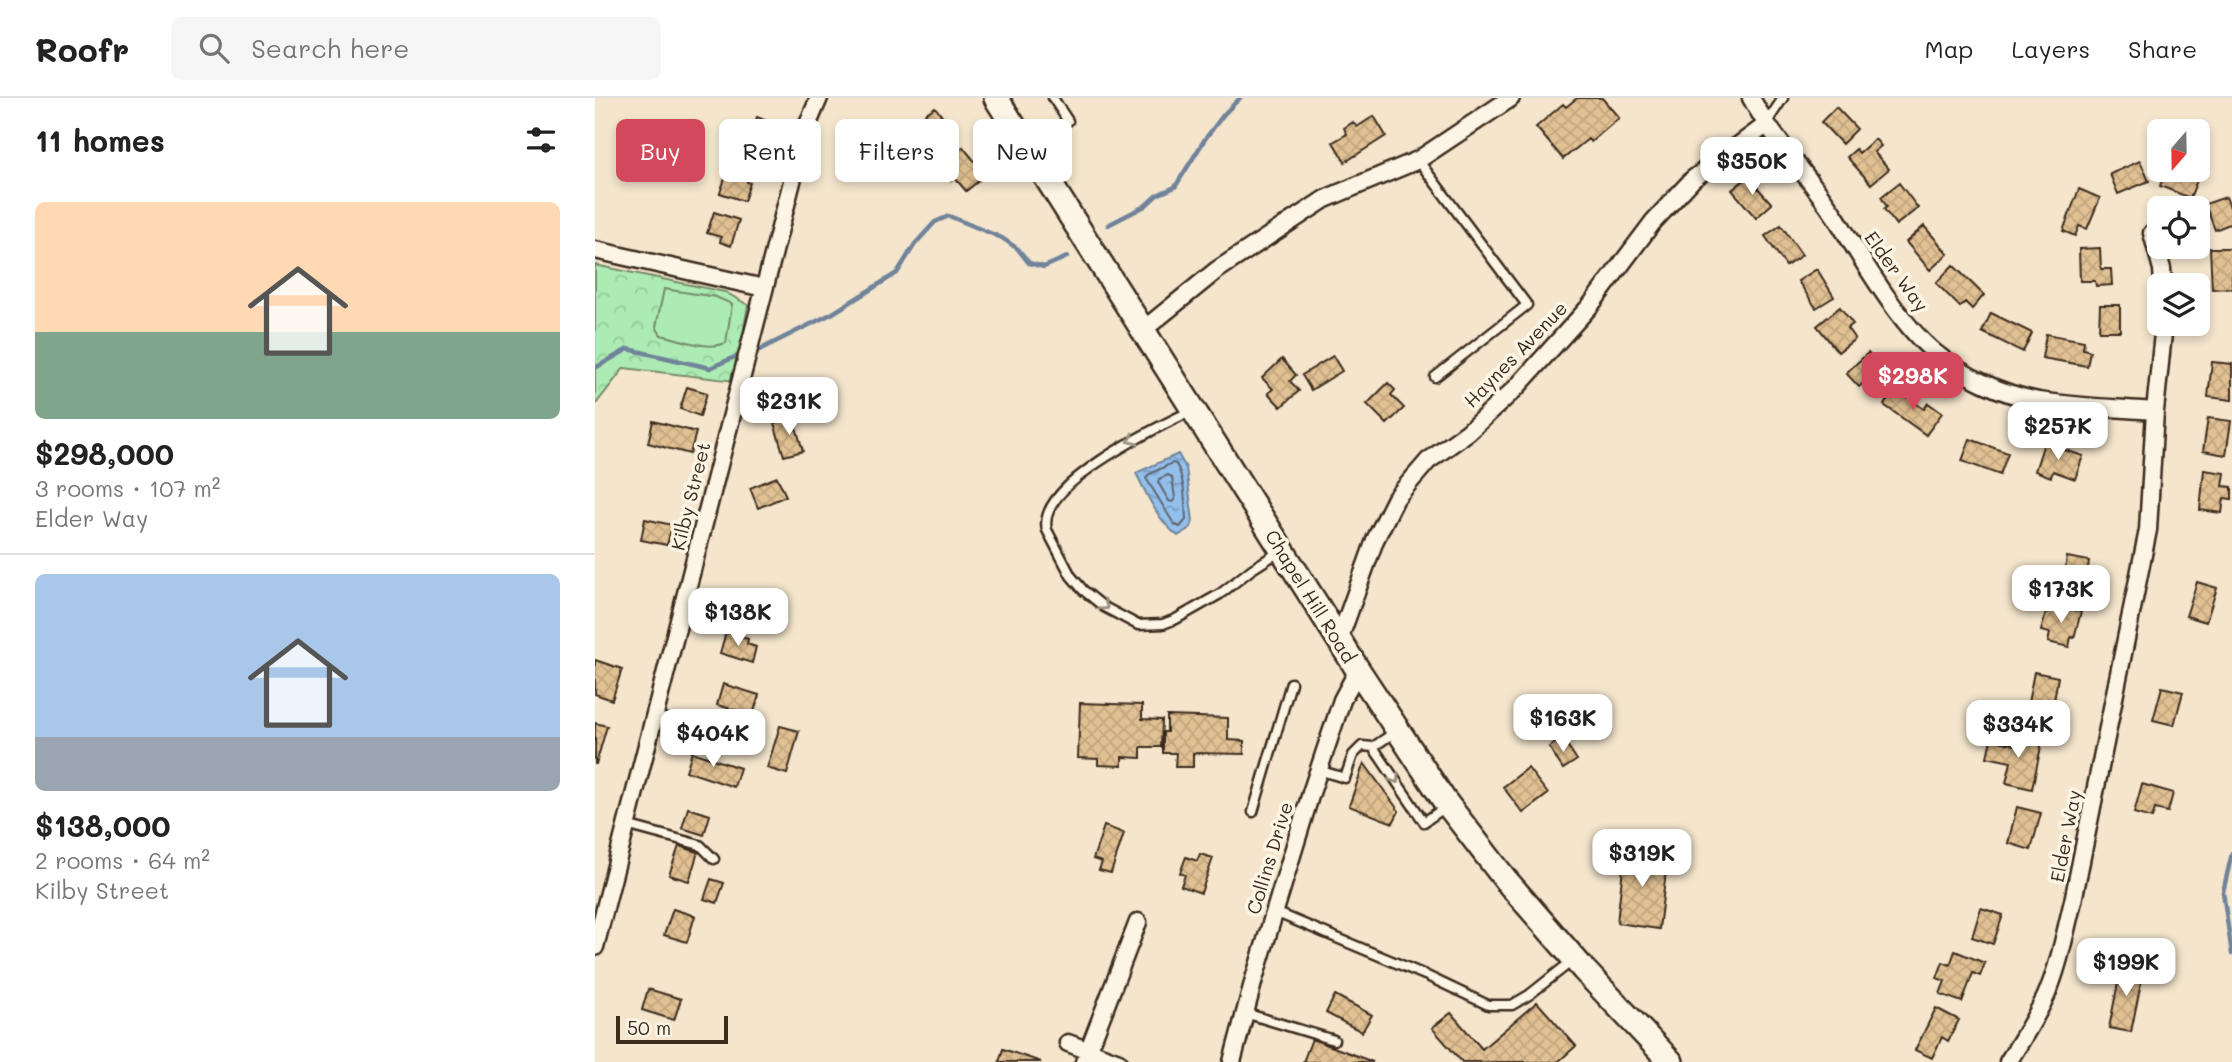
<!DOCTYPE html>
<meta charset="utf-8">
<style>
body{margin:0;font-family:Mali,sans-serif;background:#f6f6f6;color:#222;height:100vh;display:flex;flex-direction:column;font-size:26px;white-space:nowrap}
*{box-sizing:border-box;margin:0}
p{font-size:23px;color:#767676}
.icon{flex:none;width:38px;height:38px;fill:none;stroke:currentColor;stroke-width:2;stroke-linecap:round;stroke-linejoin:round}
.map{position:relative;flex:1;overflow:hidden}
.sheet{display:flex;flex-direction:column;background:#fff;width:595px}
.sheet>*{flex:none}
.top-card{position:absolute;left:21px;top:21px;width:665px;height:63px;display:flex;gap:14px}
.needle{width:46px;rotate:200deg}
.fabs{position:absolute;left:1552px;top:21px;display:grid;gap:14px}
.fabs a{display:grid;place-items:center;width:63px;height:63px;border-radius:10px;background:#fff;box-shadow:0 4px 10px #0003;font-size:35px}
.scale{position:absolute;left:21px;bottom:18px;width:112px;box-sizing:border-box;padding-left:7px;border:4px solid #3b2a1e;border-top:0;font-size:19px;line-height:24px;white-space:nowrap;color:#3b2a1e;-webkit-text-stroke:5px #fcf5e5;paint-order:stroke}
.price{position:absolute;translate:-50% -60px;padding:0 16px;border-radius:14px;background:#fff;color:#222;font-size:23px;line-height:46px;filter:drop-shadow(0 2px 4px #0008)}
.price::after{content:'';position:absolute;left:50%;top:42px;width:21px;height:16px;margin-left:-10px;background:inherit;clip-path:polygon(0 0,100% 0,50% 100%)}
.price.current{background:#d1495b;color:#fff}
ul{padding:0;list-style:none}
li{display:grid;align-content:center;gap:14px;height:371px;padding:0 35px}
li+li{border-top:2px solid #e0e0e0}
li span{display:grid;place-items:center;height:217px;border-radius:10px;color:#555}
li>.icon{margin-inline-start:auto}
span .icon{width:126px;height:126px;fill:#fffc;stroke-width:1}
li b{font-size:30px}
h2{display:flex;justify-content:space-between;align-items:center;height:84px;padding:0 35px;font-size:30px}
.tag{padding:0 24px;border-radius:10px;background:#fff;box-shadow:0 4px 10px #0003;font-size:24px;line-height:63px}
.tag.current{background:#d1495b;color:#fff}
header{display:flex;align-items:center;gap:42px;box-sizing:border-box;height:98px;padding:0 35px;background:#fff;border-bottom:2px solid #e0e0e0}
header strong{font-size:33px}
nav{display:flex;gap:38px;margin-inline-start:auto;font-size:24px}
.search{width:490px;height:63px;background:#f6f6f6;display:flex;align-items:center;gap:18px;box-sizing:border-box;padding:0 24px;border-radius:10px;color:#767676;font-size:26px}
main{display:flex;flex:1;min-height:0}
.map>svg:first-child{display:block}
.park{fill:url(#park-crowns);stroke:#748a68;stroke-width:2}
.pitch{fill:#acebb3;stroke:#748a68;stroke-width:2}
.water{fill:url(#water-ripples);stroke:#70839a;stroke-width:2}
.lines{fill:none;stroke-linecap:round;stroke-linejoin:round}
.shore{stroke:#5e6670;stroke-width:2}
.stream{stroke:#70839a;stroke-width:4.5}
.building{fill:url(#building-cross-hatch);stroke:#3b2a1e;stroke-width:2}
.service-casing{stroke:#3b2a1e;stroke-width:13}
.minor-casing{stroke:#3b2a1e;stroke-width:21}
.secondary-casing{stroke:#3b2a1e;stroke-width:28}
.service{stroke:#fcf5e5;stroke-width:8}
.minor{stroke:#fcf5e5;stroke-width:16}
.secondary{stroke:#fcf5e5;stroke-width:23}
.oneway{stroke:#9c9082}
.labels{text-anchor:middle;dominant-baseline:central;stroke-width:7;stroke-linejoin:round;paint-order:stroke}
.street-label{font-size:19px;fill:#3b2a1e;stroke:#fcf5e5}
</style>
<header>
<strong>Roofr</strong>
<div class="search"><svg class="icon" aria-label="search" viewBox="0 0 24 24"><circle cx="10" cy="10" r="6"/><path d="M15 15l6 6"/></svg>Search here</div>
<nav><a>Map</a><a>Layers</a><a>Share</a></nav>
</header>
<main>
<section class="sheet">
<h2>11 homes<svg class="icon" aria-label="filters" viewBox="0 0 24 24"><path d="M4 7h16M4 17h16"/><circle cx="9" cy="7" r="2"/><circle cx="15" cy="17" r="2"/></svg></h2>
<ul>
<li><span style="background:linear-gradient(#ffd9b3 60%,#7fa58c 0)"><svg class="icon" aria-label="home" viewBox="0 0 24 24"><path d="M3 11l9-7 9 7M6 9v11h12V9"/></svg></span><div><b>$298,000</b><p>3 rooms · 107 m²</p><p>Elder Way</p></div></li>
<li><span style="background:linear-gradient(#a9c7e8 75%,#9aa5b1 0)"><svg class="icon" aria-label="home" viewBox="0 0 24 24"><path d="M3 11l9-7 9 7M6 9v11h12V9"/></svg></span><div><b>$138,000</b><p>2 rooms · 64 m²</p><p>Kilby Street</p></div></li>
</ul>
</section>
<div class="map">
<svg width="1637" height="964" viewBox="0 0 1637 964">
<defs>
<pattern id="park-crowns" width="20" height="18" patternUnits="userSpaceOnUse" patternTransform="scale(1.75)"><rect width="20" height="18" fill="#acebb3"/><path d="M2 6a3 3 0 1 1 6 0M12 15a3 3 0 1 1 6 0" fill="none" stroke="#95ca9a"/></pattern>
<pattern id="water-ripples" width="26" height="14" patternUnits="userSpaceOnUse" patternTransform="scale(1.75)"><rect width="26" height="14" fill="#93bfec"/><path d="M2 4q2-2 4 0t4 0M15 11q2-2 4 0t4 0" fill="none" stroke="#799bbf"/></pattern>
<pattern id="building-cross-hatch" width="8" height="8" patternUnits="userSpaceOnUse" patternTransform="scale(1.75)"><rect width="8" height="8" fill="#e1c193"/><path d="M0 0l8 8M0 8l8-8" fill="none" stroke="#c2a67e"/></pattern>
</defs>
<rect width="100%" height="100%" fill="#f4e5cc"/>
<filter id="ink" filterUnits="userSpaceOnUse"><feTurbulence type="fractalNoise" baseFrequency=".0143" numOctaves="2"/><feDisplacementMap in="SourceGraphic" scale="14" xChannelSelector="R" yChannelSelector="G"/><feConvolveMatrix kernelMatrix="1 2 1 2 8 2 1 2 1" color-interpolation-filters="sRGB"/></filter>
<g filter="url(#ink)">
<path class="park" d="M0,167L130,194L153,207L140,283L29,270L0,307Z"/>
<path class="pitch" d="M69,191L121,199L137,206L131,245C111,253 86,241 66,237L61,229Z"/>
<path class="water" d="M583,356L591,370L598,423L596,429L583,438C563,423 552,397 541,375Z"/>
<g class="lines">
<path class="shore" d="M577,365L581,366C590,382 590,404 591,422L585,429L579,426L551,380L553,377Z
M573,377L577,379L580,400L578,404L574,403L563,384L564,381Z"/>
<path class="stream" d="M513,127L550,108L562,97L580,89L610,41L629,16L645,0
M164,252L238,215L302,175L320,146L340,124L354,118L407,140L423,151L434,165L449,169L472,159
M0,270L33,251L115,270L142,258
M1637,755L1628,794L1637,856"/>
</g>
<path class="building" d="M982,0H1007L1024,20L996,44L993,41L968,61L941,29L968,6L971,9Z
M340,9L360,35L338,52L322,31L335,22L330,16Z
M1241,9L1262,31L1247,46L1226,24Z
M779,18L791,38L750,64L738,44L752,36L749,30L758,24L762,29Z
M162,19L177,25L165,59L150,54Z
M1280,41L1286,48L1279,54L1294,71L1276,86L1252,59L1261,51L1264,55Z
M368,49L391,77L371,93L360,80L355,83L343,68Z
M1545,63L1554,83L1523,96L1515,76Z
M133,71L154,78L152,84L155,85L149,103L125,95Z
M1603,71L1606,72L1595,100L1565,88L1571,72Z
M1153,79L1177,106L1161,120L1137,92Z
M1304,85L1323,110L1301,127L1289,111L1292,109L1286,99Z
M1484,91L1505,100L1492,131L1484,128L1480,138L1468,133Z
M1631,99L1637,114V125L1620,132L1610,106Z
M119,114L144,122L136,148L125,144L126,139L112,135Z
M1186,127L1207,157L1191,168L1170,138Z
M1329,128L1353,156L1335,172L1311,144Z
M1505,150L1506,171H1516L1517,187L1501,188L1500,183H1485L1484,151Z
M1615,150H1637V190L1617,191Z
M1358,167L1389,197L1377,211L1370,204L1365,209L1341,185Z
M1222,171L1239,199L1221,210L1203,183Z
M1505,207H1525V233H1504Z
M1245,209L1258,226L1252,230L1260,241L1243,254L1222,228Z
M1396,215L1437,235L1428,254L1387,234Z
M1451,236L1489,243L1488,251L1495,253L1492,268L1447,260Z
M1273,255L1297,282L1281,296L1270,284L1264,289L1251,275Z
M738,258L747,273L716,292L707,277Z
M687,261L701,277L695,283L704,293L686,309L673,295L678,291L667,280Z
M1617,264L1637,266V302L1613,299Z
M793,285L800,292L796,297L809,310L792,326L772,306Z
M92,289L112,295L105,318L85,311Z
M1300,291L1329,311L1333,305L1347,315L1331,337L1289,307Z
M198,319L208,353L189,358L179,325Z
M1613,320L1636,323L1631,357L1608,353Z
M58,323L101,334L95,356L53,345Z
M1375,341L1413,355L1405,377L1367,363Z
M1449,345L1488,358L1480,381L1458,373L1456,379L1440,373Z
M1609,372L1630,375L1628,388L1637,389V401L1629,400L1627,415L1605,412Z
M182,379L191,398L163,410L155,390Z
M50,421L77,427L72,447L46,442Z
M1472,459L1494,463L1488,502L1466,498Z
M1602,484L1622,490L1611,524L1591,518Z
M142,493L164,499L161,509L166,511L163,522L135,514Z
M1453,506L1486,514L1479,540L1476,539L1474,549L1453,544L1455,535L1446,533Z
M131,534L153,541L152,546L161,549L157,565L125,555Z
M0,562L27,571L17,602L0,596Z
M1439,574L1463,579L1458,609L1433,605Z
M128,586L164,597L158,617L122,607Z
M1567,589L1588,594L1579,627L1558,622Z
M485,605L547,607V621L567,622L566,649H546V660L527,659V668L503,667V661L483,660Z
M572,618L633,620V642L649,643V656L598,655V669H580L581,655H568V634H572Z
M0,625L12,628L1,666H0Z
M185,628L204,633L192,676L172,670Z
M1431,640L1447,644L1437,691L1411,685L1416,664L1392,659L1396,641L1429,649Z
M968,641L982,662L968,671L954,649Z
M97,654L145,670L139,689L91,673Z
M769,665L804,713L798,725L754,708Z
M933,670L953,696L928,715L908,689Z
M1547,686L1578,695L1573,714L1560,711L1557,720L1539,715Z
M1422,709L1446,715L1436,752L1413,745Z
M93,710L115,717L109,737L87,730Z
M509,728L529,735L516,775L504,772L507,764L498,761Z
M84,748L103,754L94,783L74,777Z
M1030,751L1073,757L1064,831L1022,825Z
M605,756L618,760L606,795L586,788L590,777L585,775L591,759L602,763Z
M116,781L129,785L122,805L109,801Z
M1386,810L1408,817L1398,846L1377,839Z
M78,811L100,818L92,844L69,837Z
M1360,853L1390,865L1385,878L1378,875L1367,904L1345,896L1350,883L1342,880L1348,864L1355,867Z
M1527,865L1549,870L1536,934L1514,930Z
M53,891L86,901L79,922L47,912Z
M740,897L777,917L767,934L731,915Z
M942,904L981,948L963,964H867L837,930L856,915L887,951Z
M1341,910L1364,922L1353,943L1347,939L1337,960L1320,952Z
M717,941L778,964H708Z
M408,951L446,964H404Z"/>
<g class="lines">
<g class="service-casing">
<path id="service" d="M1172,24L1188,0
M434,47L473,23L458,0
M823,62L932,207L840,279
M596,313C563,329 440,387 452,432L476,478L488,492L509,509L543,527L568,526L581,521L625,496L657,471L684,454
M60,618L142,639
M800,634L778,649L829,724L852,708
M723,672L750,680L758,657L767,648L778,649
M658,714L696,585
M31,727L105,747L119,761
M680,814L830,877L893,907H917L934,897L977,863
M650,915L739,942"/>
</g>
<g class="minor-casing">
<path id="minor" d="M1156,0C1180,44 1215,79 1242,121C1266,160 1304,225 1339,254C1368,278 1406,296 1444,303C1482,309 1521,310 1560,313
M1557,135L1567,171L1568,187
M0,152L169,190
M548,232L622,172L730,101L823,62L916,0
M744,542L780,442L801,400L833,363L873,334L921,290L995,208L1058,124L1098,81L1171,27
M0,849L210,33L224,0
M473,945L524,964
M489,964L543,824
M637,964L659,881L716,695L747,602L763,572
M1413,964C1427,942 1440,921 1451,898C1464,868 1470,835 1478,803L1553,432L1560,313L1569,226"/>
</g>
<g class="secondary-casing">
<path id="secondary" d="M401,0L763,572L849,702L910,781L989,872L1076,964"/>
</g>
<use href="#service" class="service"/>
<use href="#minor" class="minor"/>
<use href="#secondary" class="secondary"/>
</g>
<defs><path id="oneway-chevron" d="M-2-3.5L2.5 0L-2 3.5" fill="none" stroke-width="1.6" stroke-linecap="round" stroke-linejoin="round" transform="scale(1.75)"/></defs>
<g class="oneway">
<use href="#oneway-chevron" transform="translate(537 342) rotate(153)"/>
<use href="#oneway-chevron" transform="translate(509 508) rotate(36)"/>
<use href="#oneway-chevron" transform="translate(800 681) rotate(56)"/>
</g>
</g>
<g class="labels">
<g class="street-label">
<text transform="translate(1302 173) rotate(54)">Elder Way</text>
<text transform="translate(920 256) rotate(-46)">Haynes Avenue</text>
<text transform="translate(95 398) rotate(-76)">Kilby Street</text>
<text transform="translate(716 498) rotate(58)">Chapel Hill Road</text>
<text transform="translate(1470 738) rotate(-79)">Elder Way</text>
<text transform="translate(674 760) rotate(-73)">Collins Drive</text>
</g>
</g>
</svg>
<div class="fabs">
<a><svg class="needle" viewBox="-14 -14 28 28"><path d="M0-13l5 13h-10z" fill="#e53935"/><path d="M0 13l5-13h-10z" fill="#767676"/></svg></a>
<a><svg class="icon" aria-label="locate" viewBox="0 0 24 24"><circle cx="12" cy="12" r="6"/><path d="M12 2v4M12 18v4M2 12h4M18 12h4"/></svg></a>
<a><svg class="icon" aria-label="layers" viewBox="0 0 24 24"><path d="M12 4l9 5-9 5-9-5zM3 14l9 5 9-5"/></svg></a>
</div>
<div class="scale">50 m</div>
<b class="price" style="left:1157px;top:99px">$350K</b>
<b class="price current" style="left:1318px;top:314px">$298K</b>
<b class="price" style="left:194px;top:339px">$231K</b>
<b class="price" style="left:1463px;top:364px">$257K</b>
<b class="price" style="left:1466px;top:527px">$173K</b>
<b class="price" style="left:143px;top:550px">$138K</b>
<b class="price" style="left:968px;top:656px">$163K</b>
<b class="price" style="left:1423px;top:662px">$334K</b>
<b class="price" style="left:118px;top:671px">$404K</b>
<b class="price" style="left:1047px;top:791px">$319K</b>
<b class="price" style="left:1531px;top:900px">$199K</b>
<div class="top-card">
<a class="tag current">Buy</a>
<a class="tag">Rent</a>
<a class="tag">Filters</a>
<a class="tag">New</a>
</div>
</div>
</main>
